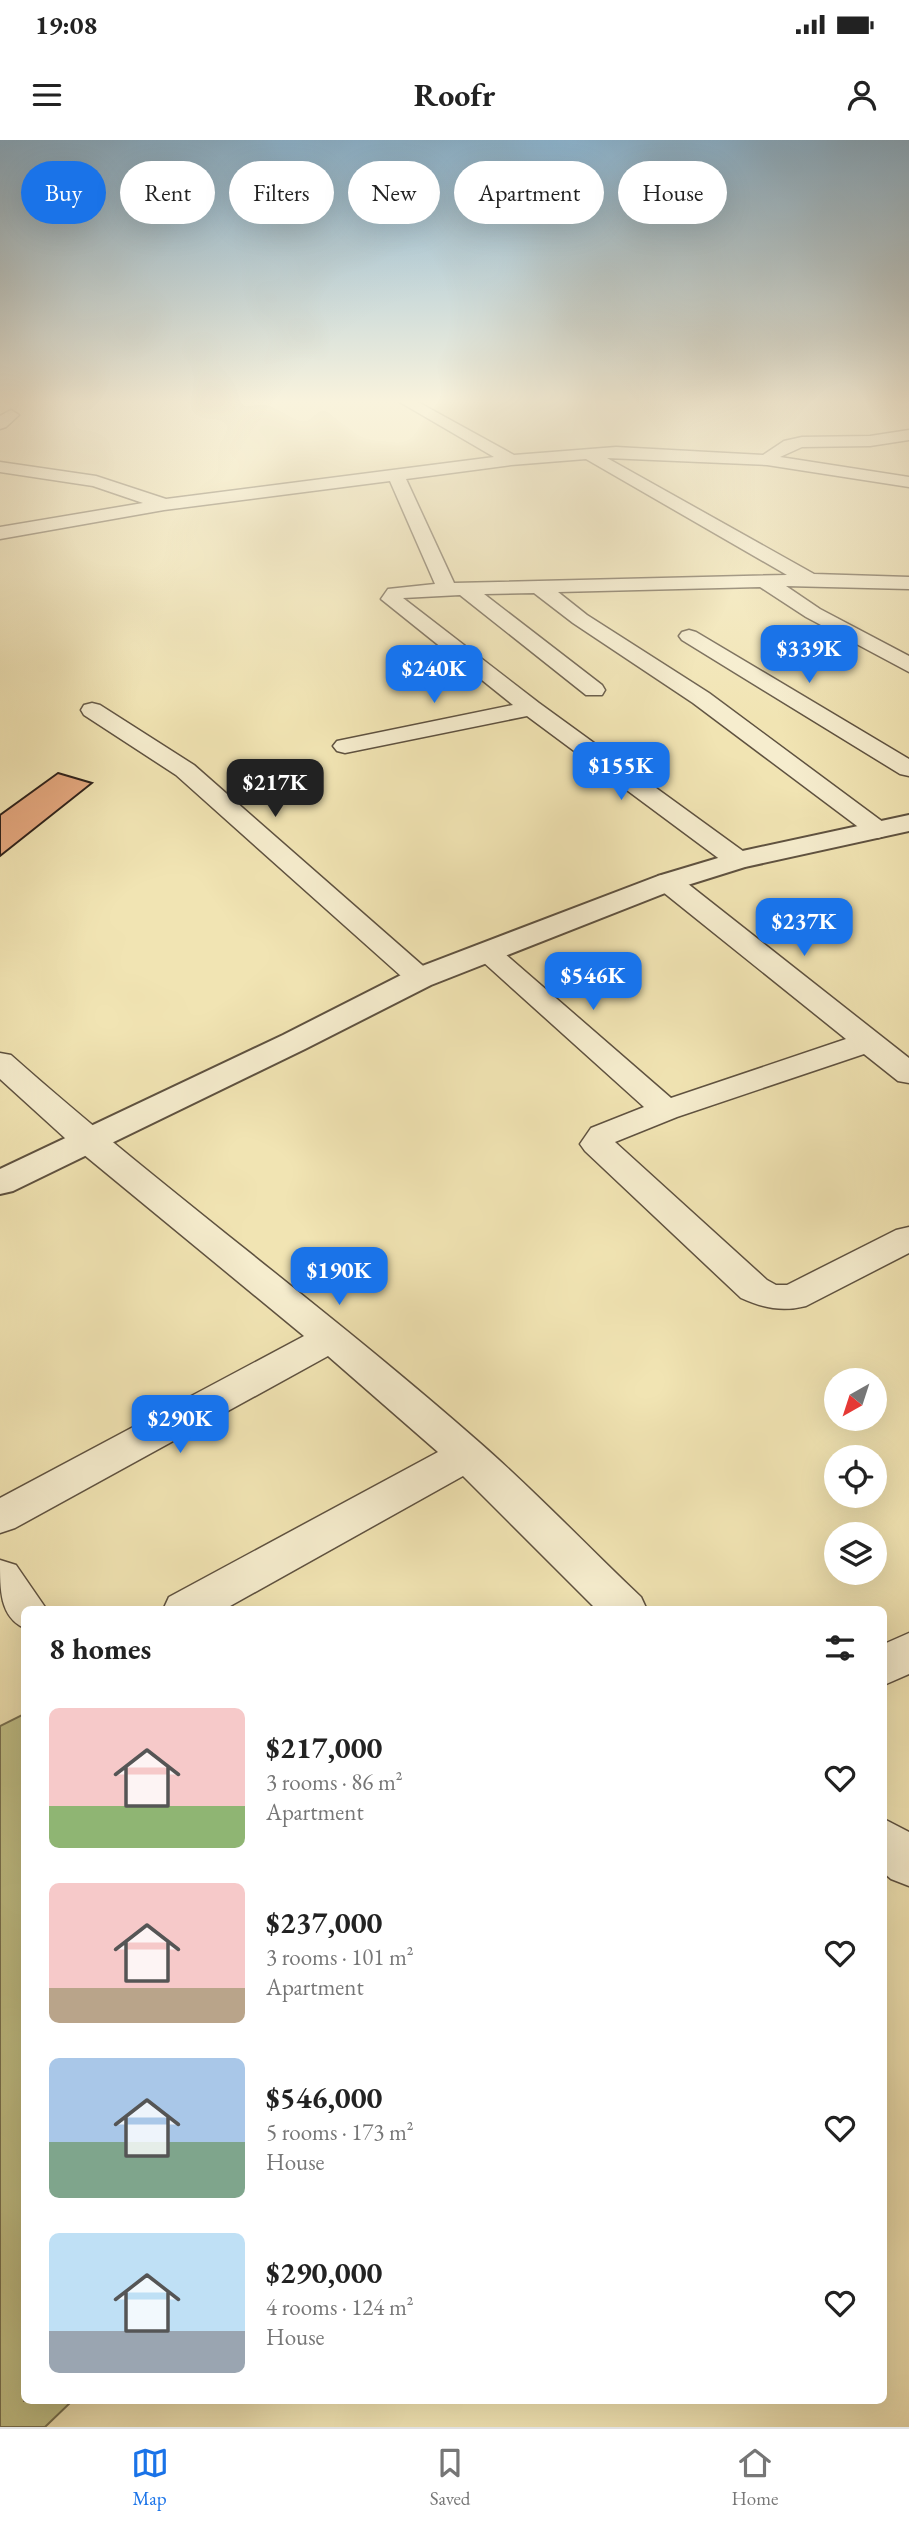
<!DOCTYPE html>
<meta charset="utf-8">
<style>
body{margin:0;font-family:"EB Garamond",serif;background:#f2f2f2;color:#222;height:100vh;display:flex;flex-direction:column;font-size:26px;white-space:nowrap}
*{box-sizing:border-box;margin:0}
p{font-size:23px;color:#767676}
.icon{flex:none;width:38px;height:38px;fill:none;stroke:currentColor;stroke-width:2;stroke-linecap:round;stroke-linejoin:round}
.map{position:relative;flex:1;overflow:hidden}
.side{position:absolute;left:21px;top:1466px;width:866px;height:798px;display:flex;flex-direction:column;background:#fff;border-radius:10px;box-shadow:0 7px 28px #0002}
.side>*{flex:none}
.hud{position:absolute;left:21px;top:21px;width:868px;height:63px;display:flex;gap:14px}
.needle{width:46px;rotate:219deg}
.buttons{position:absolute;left:824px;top:1228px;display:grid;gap:14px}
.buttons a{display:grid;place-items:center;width:63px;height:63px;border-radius:50%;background:#fff;box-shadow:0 7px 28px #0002;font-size:35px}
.price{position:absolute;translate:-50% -60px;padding:0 16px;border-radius:14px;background:#1a73e8;color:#fff;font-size:23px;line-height:46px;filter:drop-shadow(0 2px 4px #0008)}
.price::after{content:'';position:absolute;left:50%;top:42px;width:21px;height:16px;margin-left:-10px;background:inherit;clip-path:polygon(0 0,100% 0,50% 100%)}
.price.active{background:#222;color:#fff}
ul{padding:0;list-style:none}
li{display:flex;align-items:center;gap:21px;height:175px;padding:0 28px}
li span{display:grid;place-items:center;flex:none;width:196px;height:140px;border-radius:10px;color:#555}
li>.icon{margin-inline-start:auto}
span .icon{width:84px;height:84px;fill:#fffc;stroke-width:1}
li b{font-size:30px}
h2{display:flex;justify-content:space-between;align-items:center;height:84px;padding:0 28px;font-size:30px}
.chip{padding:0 24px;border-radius:32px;background:#fff;box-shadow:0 7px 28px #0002;font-size:24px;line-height:63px}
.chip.active{background:#1a73e8;color:#fff}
.status{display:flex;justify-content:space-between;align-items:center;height:49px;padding:0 35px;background:#fff;direction:ltr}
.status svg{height:19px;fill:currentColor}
header{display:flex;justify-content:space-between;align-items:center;height:91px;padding:0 28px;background:#fff;font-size:32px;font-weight:700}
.menu{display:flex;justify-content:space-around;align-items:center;height:98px;border-top:2px solid #e0e0e0;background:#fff;font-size:19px;color:#767676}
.menu a{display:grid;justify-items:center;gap:4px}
.menu .active{color:#1a73e8}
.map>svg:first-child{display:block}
.green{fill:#c2c187;stroke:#787150;stroke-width:2}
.building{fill:#e5a87f;stroke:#2e211a;stroke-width:2}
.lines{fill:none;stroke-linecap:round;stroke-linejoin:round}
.minor-casing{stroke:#5f5240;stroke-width:3}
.tertiary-casing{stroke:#5f5240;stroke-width:4}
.minor{fill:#f6edce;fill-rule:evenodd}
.tertiary{fill:#f6edce;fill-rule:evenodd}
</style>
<div class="status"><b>19:08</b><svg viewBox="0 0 49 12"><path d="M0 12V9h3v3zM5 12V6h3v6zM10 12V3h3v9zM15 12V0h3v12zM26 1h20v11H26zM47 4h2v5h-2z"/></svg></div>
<header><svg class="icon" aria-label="menu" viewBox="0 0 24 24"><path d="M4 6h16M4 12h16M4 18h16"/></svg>Roofr<svg class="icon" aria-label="person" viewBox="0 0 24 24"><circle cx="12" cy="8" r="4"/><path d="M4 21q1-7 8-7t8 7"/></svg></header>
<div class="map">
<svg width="909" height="2287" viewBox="0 0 909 2287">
<rect width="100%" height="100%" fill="#f1e4b3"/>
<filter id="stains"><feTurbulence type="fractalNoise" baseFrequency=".00286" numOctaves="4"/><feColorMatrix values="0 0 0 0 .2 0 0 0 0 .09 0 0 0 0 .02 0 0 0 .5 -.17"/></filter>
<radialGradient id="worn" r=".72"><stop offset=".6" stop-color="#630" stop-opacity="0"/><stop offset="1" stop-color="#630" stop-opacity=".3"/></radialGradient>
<path class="green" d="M24,1574V2261H72L45,2287H0V1586Z"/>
<path class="building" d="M58,633L92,643L0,716V675Z"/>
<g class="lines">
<g class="minor-casing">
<path id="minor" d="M398,261H416L514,315L616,307L763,315L784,301L802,297L870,296L909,290V300L870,306L802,307L780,317L909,337V347L767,325L607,318L814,434L909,437V449L786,446L820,469L909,516V532L806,477L760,447L558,452L587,475L709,553L887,685L891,690L887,695L878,698L869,695L693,563L573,483L534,453L484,454L602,545L605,550L602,555H586L460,455L403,458L539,563L747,714L751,720L747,726L738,728L729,726L527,576L345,613L337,611L333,606L337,601L513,565L381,459L388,449L435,444L390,341L164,370L0,399V387L143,363L93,346L0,332V322L96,336L166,359L494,317ZM586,319L787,435L454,443L406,339L511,325Z
M11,270L19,275L6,287L0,289V276Z
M689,490L696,492L909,619V636L900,634L682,500L679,496L682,492Z
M92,563L100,565L194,625L430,832L435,838L430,844L420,847L410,844L176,635L84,575L81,570L84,565Z
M668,734L678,736L909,918V943L898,941L864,914L677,977L615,1002L767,1140L776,1145H787L896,1090L909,1087V1113L806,1166C782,1172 763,1168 741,1158L585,1011L580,1004L591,988L644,967L472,812L476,806L486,803L496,806L671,958L846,899L658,748L655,742L658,736Z
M0,913L11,915C163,1050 328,1169 480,1303C536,1352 587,1406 641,1457L647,1470H597L463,1336L223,1470H163L169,1457L438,1312L328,1216L15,1388L0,1393V1358L304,1196L77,1009L0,939Z
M0,1420L16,1425L47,1470H24V1488C0,1476 0,1451 0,1420Z
M909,1493V1534L884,1545V1504Z
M884,1679L909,1692V1746L891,1739L884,1733Z"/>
</g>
<g class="tertiary-casing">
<path id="tertiary" d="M909,675V691L745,727L678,748L431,845L305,909L13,1051L0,1054V1029L283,895L409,831L658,736L738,712Z"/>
</g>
<use href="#minor" class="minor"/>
<use href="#tertiary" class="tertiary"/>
</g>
<linearGradient id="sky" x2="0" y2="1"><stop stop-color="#8bb7d5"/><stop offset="0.45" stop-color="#f9f3dd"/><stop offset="1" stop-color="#f9f3dd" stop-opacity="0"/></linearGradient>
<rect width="909" height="581" fill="url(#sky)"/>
<rect width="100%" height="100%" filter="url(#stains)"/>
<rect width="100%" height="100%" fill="url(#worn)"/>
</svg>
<div class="buttons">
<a><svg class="needle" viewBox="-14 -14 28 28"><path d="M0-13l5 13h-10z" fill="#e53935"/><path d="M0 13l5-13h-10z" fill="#767676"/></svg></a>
<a><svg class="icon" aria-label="locate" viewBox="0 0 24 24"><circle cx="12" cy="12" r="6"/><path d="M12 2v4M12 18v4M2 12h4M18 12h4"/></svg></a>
<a><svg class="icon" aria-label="layers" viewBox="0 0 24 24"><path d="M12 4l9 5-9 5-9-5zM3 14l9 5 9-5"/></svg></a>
</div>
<b class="price" style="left:809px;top:545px">$339K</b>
<b class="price" style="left:434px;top:565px">$240K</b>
<b class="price" style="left:621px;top:662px">$155K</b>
<b class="price active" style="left:275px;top:679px">$217K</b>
<b class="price" style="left:804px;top:818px">$237K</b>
<b class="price" style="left:593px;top:872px">$546K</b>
<b class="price" style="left:339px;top:1167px">$190K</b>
<b class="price" style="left:180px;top:1315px">$290K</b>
<div class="hud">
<a class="chip active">Buy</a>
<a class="chip">Rent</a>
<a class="chip">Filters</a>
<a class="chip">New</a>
<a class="chip">Apartment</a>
<a class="chip">House</a>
</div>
<section class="side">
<h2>8 homes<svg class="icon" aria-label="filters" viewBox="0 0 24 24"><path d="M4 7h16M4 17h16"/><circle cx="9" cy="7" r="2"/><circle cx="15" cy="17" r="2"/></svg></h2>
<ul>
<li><span style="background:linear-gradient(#f6c9c9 70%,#8fb573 0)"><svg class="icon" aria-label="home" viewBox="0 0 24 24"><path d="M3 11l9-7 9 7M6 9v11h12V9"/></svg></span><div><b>$217,000</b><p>3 rooms · 86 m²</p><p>Apartment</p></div><svg class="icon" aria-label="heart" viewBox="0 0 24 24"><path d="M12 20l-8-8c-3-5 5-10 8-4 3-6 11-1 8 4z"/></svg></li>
<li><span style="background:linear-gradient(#f6c9c9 75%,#b9a48a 0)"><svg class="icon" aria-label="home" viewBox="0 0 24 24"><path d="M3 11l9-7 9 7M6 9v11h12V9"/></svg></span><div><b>$237,000</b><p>3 rooms · 101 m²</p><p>Apartment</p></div><svg class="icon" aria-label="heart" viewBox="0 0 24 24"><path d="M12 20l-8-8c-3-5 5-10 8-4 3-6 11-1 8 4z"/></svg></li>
<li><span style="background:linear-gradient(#a9c7e8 60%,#7fa58c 0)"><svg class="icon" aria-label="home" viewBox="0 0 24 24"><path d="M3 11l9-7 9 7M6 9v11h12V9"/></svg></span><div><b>$546,000</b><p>5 rooms · 173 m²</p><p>House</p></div><svg class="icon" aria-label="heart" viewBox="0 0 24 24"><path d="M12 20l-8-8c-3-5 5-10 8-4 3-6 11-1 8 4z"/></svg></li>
<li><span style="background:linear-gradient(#bfe0f5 70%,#9aa5b1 0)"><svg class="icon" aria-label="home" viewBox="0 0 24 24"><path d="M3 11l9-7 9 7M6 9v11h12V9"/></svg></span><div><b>$290,000</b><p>4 rooms · 124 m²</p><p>House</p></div><svg class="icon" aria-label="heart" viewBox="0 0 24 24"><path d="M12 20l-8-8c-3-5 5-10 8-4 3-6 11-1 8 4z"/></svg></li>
</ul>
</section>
</div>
<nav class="menu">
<a class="active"><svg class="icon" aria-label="map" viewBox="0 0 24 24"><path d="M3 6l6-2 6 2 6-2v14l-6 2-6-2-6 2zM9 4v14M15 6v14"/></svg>Map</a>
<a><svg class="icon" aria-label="saved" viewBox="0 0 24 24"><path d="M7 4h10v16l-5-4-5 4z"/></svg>Saved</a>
<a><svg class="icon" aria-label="home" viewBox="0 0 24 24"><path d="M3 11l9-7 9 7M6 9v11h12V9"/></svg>Home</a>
</nav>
